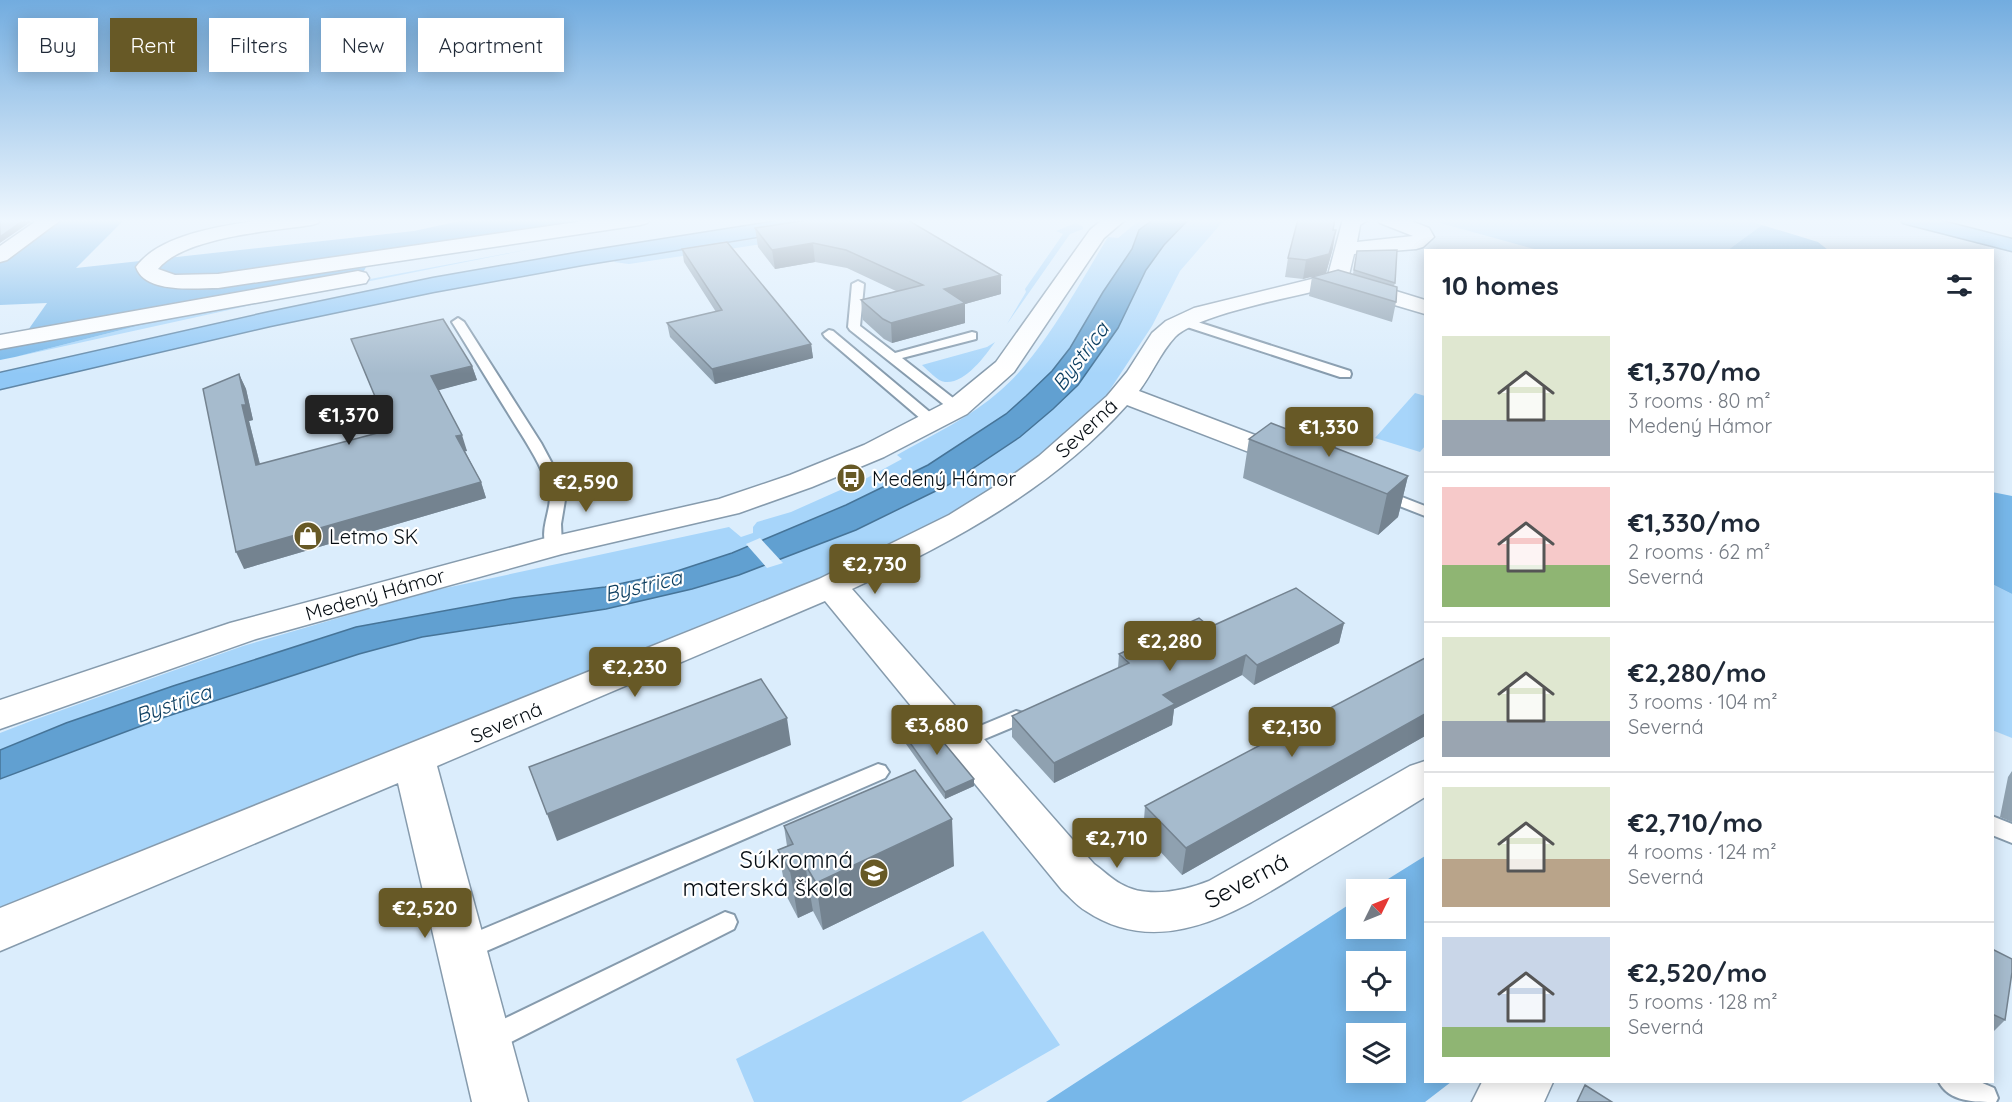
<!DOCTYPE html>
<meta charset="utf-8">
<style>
body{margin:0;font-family:Quicksand,sans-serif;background:#f2f2f3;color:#1f2937;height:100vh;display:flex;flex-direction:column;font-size:22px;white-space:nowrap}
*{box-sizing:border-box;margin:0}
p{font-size:20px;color:#747a83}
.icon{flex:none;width:33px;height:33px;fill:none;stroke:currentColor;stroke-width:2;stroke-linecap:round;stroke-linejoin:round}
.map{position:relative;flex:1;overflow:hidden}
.side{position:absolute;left:1424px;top:249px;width:570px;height:834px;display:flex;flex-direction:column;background:#fff;border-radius:0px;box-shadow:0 3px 15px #0003}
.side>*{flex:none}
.top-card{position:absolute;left:18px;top:18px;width:570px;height:54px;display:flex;gap:12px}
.needle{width:39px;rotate:47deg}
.controls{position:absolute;left:1346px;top:879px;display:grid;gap:12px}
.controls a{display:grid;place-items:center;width:60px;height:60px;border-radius:0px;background:#fff;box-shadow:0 3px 15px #0003;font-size:30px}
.price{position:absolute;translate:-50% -51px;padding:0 14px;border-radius:6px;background:#675926;color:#fff;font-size:20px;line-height:39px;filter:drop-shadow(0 2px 3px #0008)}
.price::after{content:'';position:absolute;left:50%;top:36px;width:18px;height:14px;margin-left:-9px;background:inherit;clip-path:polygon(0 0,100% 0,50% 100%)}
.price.selected{background:#222;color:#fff}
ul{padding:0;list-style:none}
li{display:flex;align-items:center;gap:18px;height:150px;padding:0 18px}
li+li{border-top:2px solid #e0e1e3}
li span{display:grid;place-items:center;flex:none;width:168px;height:120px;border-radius:0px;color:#555}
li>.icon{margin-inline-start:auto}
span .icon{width:72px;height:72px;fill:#fffc;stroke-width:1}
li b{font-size:26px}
h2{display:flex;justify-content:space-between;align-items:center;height:72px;padding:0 18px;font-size:26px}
.tag{padding:0 21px;border-radius:0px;background:#fff;box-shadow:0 3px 15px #0003;font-size:21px;line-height:54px}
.tag.selected{background:#675926;color:#fff}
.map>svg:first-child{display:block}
.green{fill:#a7d5fa}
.forest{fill:#77b7e9;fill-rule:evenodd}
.water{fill:#61a0d1;stroke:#467498;stroke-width:1.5}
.pier{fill:#dbedfc}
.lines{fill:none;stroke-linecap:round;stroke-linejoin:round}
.service-casing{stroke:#869bad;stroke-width:4}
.minor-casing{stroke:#869bad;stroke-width:3}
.tertiary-casing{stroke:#869bad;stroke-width:3}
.motorway-casing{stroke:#6087a7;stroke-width:3}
.service{fill:#fff;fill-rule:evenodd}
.minor{fill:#fff;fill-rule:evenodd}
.tertiary{fill:#fff;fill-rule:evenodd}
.motorway{fill:#90c8f6;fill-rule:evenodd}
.wall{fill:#8fa1b0}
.shaded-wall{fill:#748390}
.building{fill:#a6bbcd;stroke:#748390;stroke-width:1.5}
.labels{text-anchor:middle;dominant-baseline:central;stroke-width:4.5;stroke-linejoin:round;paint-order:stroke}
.street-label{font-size:20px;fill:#060d13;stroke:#fff}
.poi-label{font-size:20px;fill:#060d13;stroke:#fff;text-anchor:start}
.water-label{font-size:21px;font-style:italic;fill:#0b3d5f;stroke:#fff}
.near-poi-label{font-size:24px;fill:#060d13;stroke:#fff;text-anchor:end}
.near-street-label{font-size:24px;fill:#060d13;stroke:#fff}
</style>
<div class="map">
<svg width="2012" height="1102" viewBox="0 0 2012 1102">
<rect width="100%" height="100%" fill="#dbedfc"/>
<path class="green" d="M885,219H930L629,264L614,262L616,260Z
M1141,219H1154L1139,230L1132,249L1103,292L1070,348L1052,371L1026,396L1006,414L928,465L846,505L732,553L674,572L605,587L514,598L356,627L173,686L66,723L0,750V733L31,721L243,646L427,592L729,527L741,537L753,533V527L757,522L791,512L865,479L902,459L897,455C932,435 971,417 1001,390C1042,355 1079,284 1108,237L1118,238Z
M1189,219H1225L1180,271L1152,326L1092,417L1032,470L952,518L819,581L0,912V779L165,717L359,654L422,637L606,609L692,589L739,575L856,530L948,485L1020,437L1053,409L1118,328L1146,270L1164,245Z
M1426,219H1744L1762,225L1728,250H1538Z
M1076,223L1083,227V229L1070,234L1007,324L1026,292L1025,289L1063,234L1056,231Z
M541,247L260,303L15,357L184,314Z
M995,342C985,356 965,384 945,382C937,381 928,370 922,365L987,347Z
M1415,393L1425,396V446L1420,452L1375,438Z
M1992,584L2012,594V738L1992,730Z
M983,931L1060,1045L961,1102H754L736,1059Z"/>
<path class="forest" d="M61,219H125L76,268L414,231L469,219H612L372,255L363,273L26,333L47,303L0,305V263L17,253Z
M1762,225L1818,242L1828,250H1728Z
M184,314L15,357L0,360V346Z
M1992,492L2012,496V594L1992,584Z
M1425,856V1082H1451L1425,1102H1046L1356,900V928H1395V890L1372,889ZM1356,962H1395V1000H1356ZM1356,1034H1395V1072H1356Z"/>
<path class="water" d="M1154,219H1189L1164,245L1146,270L1118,328L1078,385L1053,409L1020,437L948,485L856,530L739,575L692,589L606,609L422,637L359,654L165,717L0,779V750L66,723L173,686L356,627L514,598L605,587L674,572L732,553L846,505L928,465L1006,414L1026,396L1052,371L1070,348L1103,292L1132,249L1139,230Z"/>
<path class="pier" d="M760,538L783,563L767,568L746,544Z"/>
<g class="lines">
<g class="service-casing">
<path id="service" d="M858,281L864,284L860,326L895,353L972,332L976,333V339L902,358L962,405L964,408L962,411H952L850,330L848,327L852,284Z
M1182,317L1350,371L1351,374L1350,377H1340L1178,324V318Z
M458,318L464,322L541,443L564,486L566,494L561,524L562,546L560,549H548C536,530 556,506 548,486C539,460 522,436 508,413C489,383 471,352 452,322Z
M829,330L833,331L938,419L940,422L938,425H928L825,337L823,334Z
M1384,490L1425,506V516L1379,498L1376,495Z
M1016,711L1023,713L1026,718L1023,723L963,748L956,746L953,741L956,736Z
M878,764L885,766L889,772L885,778L475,956L466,959L457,956L454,948L457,940Z
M1992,816L2012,824V843L1992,835Z
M725,912L734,915L737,922L734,929L499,1048L490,1051L481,1048L477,1039L481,1030Z
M1939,1082H1980L1994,1088L1998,1098L1996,1102C1975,1102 1949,1102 1939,1082Z"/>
</g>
<g class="minor-casing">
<path id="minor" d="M39,219H62L7,260L0,262V246Z
M268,219H321L318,223L311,225C271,231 184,237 158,269L175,275L218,274L598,219H650L647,223L640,225L218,288C195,288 145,294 136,267C160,233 229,225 268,219Z
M1343,219H1369L1360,225L1357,242L1413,236L1380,223L1377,219H1406L1429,228L1434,237L1423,247L1416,249L1354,254L1348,279L1360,280L1425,300V314L1344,290L1341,285C1304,295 1199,313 1175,337C1160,353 1152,374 1139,391L1300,452L1305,458L1300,464L1290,467L1280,464L1127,405C1052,489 953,542 852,589L1094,864C1103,870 1111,879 1121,884C1146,899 1184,891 1209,881L1410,766L1425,761V797C1385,822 1345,846 1304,871C1239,911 1161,961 1086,911C1077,906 1070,897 1062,890L825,601L437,766L528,1102H472L398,783L0,951V908L819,579L949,515L1010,477L1039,456L1107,396L1127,372L1152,333L1166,321L1194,308L1328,275Z
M1482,1082H1553L1544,1102H1472Z"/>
</g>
<g class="tertiary-casing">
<path id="tertiary" d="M1103,219H1126L1104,238L1014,372L967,414L884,457L812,487L739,513L562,554L256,639L0,729V700L230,623L542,539L719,499L790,475L864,445L947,402L996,362L1090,230Z
M358,271L366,273L369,278L366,283L0,349V335Z"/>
</g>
<g class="motorway-casing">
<path id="motorway" d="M791,219H841L838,223L831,225L582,265L433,292L270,326L0,389V373L270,312L433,278L582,252Z
M1900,219H1934L2012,239V251L1903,223Z"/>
</g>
<use href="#service" class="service"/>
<use href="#minor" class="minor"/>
<use href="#tertiary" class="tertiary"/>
<use href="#motorway" class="motorway"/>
</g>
<path class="wall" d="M814,219L1001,294L965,304V323L892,343L884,339L863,320L861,300L896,291L847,268L815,262L775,269L758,247L755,228Z
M1333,230V248L1326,273L1303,279L1285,277L1288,258Z
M682,249L811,344L813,358L715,384L670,337L667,323L716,312L684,262Z
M1357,251L1395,283L1394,286L1396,302L1392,322L1309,296L1312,277L1353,274Z
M351,339L472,366L477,380L438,390L467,451H465L481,482L486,498L244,569L239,374L246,389L253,420L249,421L260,464L389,430Z
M1249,439L1408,476L1398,517L1378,535L1243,478Z
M1344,623L1339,643L1254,685L1242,675L1174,709L1172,725L1054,783L1012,737V716L1118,668L1119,654Z
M1425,658V736L1182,875L1143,833L1145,806Z
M901,730L974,779V786L945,799L901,737Z
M2012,771V822L2000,817L2008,777Z
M784,826L954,866L823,930L813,911L798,918L787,897L778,850L787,846Z
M1992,949L2005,1020L1992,1033Z"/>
<path class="shaded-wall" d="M25,219H35L0,243V237Z
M1336,230L1333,248L1326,273L1303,279L1306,260Z
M813,243L815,262L775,269L772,250Z
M1001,275V294L965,304V323L892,343L891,323L944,289Z
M811,344L813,358L715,384L712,369Z
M472,366L477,380L436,391L431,376Z
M239,374L246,389L253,420L249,421L264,481L256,465L242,405Z
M462,435L467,451L462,452L456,436Z
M1408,476L1398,517L1378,535L1387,494Z
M481,482L486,498L244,569L236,552Z
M1344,623L1339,643L1254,685L1257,665Z
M1246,655L1242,675L1174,709L1172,725L1054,783V763L1163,695Z
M1425,714V736L1182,875L1186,848Z
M787,718L791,745L557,841L547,814Z
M974,779V786L945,799V792Z
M952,819L954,866L823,930L816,883Z
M805,864L813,911L798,918L790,871Z"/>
<path class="building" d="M0,219H25L0,237Z
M814,219H906L1001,275L944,289L965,303L891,323L883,319L861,300L923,285L846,250L813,243L772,250L755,228Z
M1298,219H1335L1333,230H1336L1329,254L1306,260L1288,258Z
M727,242L811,344L712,369L667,323L722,310L682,249Z
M1397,250L1395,283L1354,270L1357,251Z
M1338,270L1397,287L1396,302L1312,277Z
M443,319L472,366L431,376L462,435L456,436L481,482L236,552L203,389L239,374L246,405H242L256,465L389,430L351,339Z
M1271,423L1408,476L1387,494L1249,439Z
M1296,588L1344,623L1257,665L1246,655L1163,695L1175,704L1054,763L1012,716L1129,663L1119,654L1199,618L1210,627Z
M1425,658V714L1186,848L1145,806Z
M761,679L787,718L547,814L529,767Z
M925,720L974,779L945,792L901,730Z
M915,770L952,819L816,883L805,864L790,871L778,850L793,844L784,826Z
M1992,949L2012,959V972L2005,1020L1992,1014Z
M1585,1085L1612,1102H1577Z"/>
<linearGradient id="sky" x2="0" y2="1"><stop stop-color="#72acdf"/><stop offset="0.59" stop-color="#eff7fe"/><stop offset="1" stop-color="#eff7fe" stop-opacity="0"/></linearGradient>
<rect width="2012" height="374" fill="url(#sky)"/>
<defs>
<g id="bus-disc" transform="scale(1.5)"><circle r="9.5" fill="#675926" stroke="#fff"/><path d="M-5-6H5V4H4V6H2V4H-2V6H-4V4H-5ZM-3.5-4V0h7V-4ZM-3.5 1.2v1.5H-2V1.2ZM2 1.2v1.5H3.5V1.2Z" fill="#fff"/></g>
<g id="shop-disc" transform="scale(1.5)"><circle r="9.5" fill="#675926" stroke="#fff"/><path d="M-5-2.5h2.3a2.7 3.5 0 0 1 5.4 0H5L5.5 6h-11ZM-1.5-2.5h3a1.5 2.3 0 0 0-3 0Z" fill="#fff"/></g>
<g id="school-disc" transform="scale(1.5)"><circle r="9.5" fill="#675926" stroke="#fff"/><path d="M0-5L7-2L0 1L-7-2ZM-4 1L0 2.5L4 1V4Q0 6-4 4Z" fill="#fff"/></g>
</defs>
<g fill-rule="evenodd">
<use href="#bus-disc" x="851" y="478"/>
<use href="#shop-disc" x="308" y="536"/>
<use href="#school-disc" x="874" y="873"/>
</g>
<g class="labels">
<g class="street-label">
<text transform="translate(1086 428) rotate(-43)">Severná</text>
<text transform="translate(375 594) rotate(-16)">Medený Hámor</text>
<text transform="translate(506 722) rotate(-23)">Severná</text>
</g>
<g class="poi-label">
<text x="872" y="478">Medený Hámor</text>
<text x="329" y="536">Letmo SK</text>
</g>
<g class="water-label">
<text transform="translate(1080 356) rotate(-53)">Bystrica</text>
<text transform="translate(643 585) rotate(-13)">Bystrica</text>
<text transform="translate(173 703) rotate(-19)">Bystrica</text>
</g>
<g class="near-poi-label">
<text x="853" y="859">Súkromná<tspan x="853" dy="28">materská škola</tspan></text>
</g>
<g class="near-street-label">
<text transform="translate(1246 880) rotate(-28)">Severná</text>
</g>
</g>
</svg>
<div class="controls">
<a><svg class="needle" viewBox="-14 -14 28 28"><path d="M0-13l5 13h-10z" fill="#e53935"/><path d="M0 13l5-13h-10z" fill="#747a83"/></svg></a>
<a><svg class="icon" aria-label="locate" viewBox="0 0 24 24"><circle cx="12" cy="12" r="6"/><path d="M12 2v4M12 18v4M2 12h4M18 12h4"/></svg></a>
<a><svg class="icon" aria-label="layers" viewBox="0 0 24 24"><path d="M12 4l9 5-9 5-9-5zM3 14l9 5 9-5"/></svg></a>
</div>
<b class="price selected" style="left:349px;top:446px">€1,370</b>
<b class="price" style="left:1329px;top:458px">€1,330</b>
<b class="price" style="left:586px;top:513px">€2,590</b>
<b class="price" style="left:875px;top:595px">€2,730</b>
<b class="price" style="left:1170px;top:672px">€2,280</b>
<b class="price" style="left:635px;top:698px">€2,230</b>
<b class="price" style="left:937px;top:756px">€3,680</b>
<b class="price" style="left:1292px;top:758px">€2,130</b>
<b class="price" style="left:1117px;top:869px">€2,710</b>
<b class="price" style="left:425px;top:939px">€2,520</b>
<div class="top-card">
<a class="tag">Buy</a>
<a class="tag selected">Rent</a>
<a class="tag">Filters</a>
<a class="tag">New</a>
<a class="tag">Apartment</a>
</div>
<section class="side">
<h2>10 homes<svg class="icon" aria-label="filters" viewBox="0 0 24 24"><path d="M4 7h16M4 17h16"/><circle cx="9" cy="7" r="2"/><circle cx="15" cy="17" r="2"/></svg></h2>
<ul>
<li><span style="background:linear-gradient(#dfe7d0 70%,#9aa5b1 0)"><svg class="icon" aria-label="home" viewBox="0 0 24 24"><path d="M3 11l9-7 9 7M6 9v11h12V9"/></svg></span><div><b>€1,370/mo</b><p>3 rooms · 80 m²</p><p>Medený Hámor</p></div></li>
<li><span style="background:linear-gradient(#f6c9c9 65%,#8fb573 0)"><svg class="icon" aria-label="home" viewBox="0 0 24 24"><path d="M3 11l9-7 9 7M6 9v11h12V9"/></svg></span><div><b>€1,330/mo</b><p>2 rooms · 62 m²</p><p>Severná</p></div></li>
<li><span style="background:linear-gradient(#dfe7d0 70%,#9aa5b1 0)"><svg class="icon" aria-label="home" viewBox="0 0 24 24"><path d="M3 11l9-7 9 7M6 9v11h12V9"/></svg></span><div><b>€2,280/mo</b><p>3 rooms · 104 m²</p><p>Severná</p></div></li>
<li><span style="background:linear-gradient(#dfe7d0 60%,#b9a48a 0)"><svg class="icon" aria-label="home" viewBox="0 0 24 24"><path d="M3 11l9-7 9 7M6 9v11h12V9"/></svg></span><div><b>€2,710/mo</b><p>4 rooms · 124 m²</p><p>Severná</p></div></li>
<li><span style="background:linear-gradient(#c9d6e8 75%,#8fb573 0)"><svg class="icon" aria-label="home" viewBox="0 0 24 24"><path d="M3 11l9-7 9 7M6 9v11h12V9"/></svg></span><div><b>€2,520/mo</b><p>5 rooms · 128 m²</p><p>Severná</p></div></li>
</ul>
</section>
</div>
